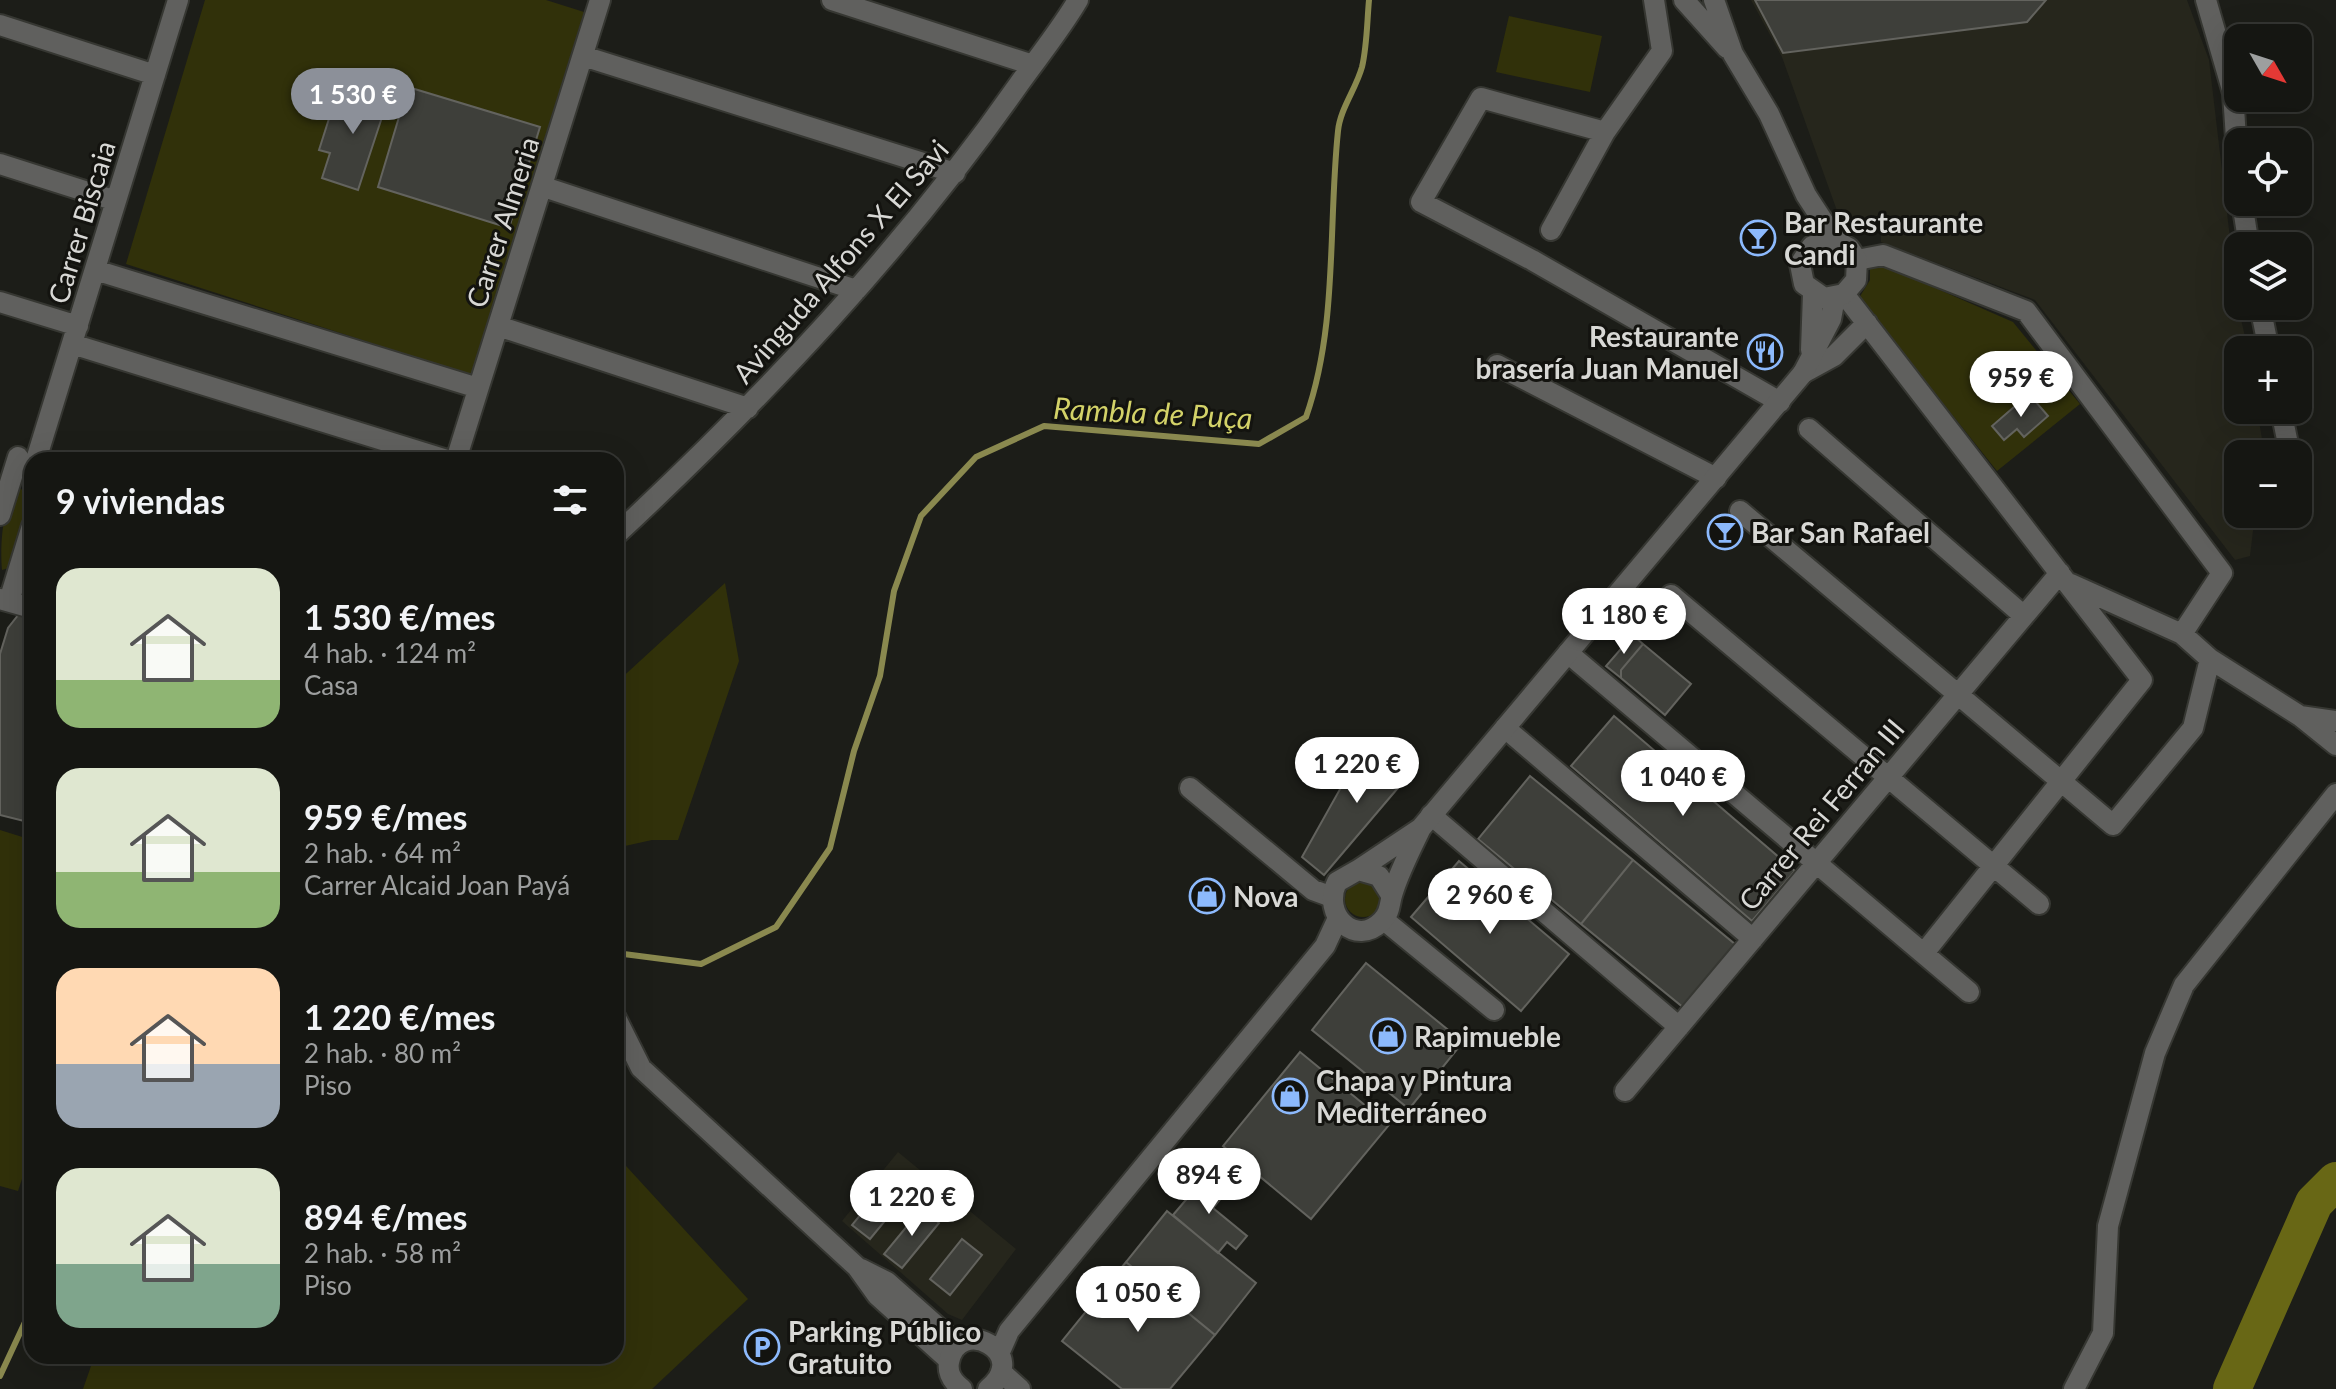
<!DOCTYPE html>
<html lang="es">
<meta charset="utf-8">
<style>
body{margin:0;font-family:Lato,sans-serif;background:#222320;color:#f1f3f6;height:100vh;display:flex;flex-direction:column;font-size:30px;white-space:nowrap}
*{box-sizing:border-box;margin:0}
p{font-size:26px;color:#9d9f9f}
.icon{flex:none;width:44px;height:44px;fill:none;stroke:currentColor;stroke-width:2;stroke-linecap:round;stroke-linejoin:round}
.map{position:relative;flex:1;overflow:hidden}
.details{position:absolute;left:24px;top:452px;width:600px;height:912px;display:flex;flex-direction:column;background:#151612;border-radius:24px;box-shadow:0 8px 32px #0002,0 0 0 2px #343532}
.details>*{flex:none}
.needle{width:52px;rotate:129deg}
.fabs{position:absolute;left:2224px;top:24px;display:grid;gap:16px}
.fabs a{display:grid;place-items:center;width:88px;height:88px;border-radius:16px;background:#151612;box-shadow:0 8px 32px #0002,0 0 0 2px #343532;font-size:40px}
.price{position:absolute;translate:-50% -68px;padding:0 18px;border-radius:28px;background:#fff;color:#222;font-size:26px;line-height:52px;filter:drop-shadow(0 2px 4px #0008)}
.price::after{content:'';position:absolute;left:50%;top:48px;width:24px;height:18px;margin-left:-12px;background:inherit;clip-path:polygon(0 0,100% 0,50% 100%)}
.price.on{background:#8c9099;color:#fff}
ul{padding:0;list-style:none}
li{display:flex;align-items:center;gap:24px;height:200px;padding:0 32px}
li span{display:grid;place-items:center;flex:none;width:224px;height:160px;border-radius:24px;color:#555}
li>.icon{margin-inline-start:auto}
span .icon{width:96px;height:96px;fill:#fffc;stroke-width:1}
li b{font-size:34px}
h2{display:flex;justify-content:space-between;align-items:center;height:96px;padding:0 32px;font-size:34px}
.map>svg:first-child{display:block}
.built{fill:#26261c}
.green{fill:#31310a}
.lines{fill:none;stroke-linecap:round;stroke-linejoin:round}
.stream{stroke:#8a894f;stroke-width:6}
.river{stroke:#686715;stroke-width:38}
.building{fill:#3e3f3a;stroke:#63635e;stroke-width:2}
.minor-casing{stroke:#363732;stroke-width:24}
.tertiary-casing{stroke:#363732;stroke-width:24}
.minor{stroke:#60605e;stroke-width:20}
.tertiary{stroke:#60605e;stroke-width:20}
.labels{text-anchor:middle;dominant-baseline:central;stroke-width:6;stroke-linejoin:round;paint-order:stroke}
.street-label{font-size:28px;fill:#d8d8d5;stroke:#13130f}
.poi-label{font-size:28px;font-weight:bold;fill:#d8d8d5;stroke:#13130f;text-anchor:start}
.water-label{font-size:30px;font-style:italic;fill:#d3d268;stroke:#13130f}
</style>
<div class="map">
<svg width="2336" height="1389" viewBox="0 0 2336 1389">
<rect width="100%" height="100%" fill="#1c1d18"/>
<path class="built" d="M1751,0H2187L2209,60L2238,306L2248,350H2238V410H2257L2264,450L2263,454H2238V514H2255L2250,556L2235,560L2035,300L1881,242V232L1841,222L1782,57Z
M898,1152L1016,1249L962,1320L948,1314L842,1221Z"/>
<path class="green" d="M205,0H546L584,12L471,375L126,264Z
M1509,16L1602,36L1590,92L1496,72Z
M1885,266L2013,322L2080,404L1997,471L1859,298L1870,280V267Z
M20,489L30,492L32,505L15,562L12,567L2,570C0,550 1,501 20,489Z
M725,583L739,661L678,840H652L616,848V683Z
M0,830L32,840V1149L18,1191L0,1186Z
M1345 899a18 18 0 1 1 36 0a18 18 0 1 1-36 0Z
M616,1155L748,1299L652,1389H83L91,1366L102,1356H616Z"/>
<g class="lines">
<path class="stream" d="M616,953L701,964L776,927L830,848L854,751L880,676L894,591L921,516L976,457L1044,426L1259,444L1306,417C1338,326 1328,226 1338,131C1340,109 1356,89 1362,67C1367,46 1367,22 1369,0
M0,1376L32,1307"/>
<path class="river" d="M2232,1389L2314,1203L2336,1181"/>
</g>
<path class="building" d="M1755,0H2046L2027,22L1783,53Z
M354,84L389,96L358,190L322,178L330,153L319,150L333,106L345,111Z
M408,87L540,127L509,228L378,187Z
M2029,394L2048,416L2024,437L2017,429L2004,440L1992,426Z
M32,612V823L0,815V654L8,628L19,614Z
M1633,635L1643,644L1621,670V678L1606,666Z
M1643,644L1691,684L1665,715L1621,678V670Z
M1614,716L1795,871L1752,921L1571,766Z
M1379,740L1414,769L1324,875L1302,857L1344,782Z
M1530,776L1633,860L1581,924L1478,839Z
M1633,860L1736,945L1684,1008L1581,924Z
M1459,861L1569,954L1521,1011L1411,917Z
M1366,963L1463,1042L1409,1109L1312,1030Z
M1300,1052L1389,1125L1311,1219L1223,1146Z
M1208,1174L1228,1190L1213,1208L1247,1236L1236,1249L1227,1242L1218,1253L1173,1215Z
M889,1180L907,1194L870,1239L852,1225Z
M922,1208L939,1223L902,1268L884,1254Z
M1167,1211L1256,1283L1215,1335L1126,1262Z
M962,1239L982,1255L950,1295L930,1279Z
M1126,1262L1215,1335L1170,1389H1122L1062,1341Z"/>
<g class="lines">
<g class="minor-casing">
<path id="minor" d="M832,0L1033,65
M2206,0L2233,93L2238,169
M0,25L155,75
M583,56L955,173
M1605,132L1481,98L1421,202L1532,260L1780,402
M0,164L116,201
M544,187L856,290
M2242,202L2249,246
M1551,230L1605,132L1662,51L1654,0
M1857,260L1883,255L2026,311L2222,573L2182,634
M95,270L478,388
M1844,294L2142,680L1924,953
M0,302L78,326
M2260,306L2269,350
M498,326L748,408
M72,344L447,460
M1497,365L1716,478
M1803,373L1834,356L1867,323
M2281,410L2290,454
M1809,429L2024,616
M36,460L178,0
M456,460L600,0
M1740,511L2113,825L2193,728L2210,659
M0,515L18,457
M616,535C764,397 903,250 1019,84C1039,56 1061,29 1078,0
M2071,584L2182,634L2210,659L2300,716L2336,745
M1671,595L2039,904
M0,599L32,608
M9,601L32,526
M1568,653L1969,992
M2300,716L2336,721
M1505,728L1753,939
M1190,788L1313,890L1332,897
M1431,815L1679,1027
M1384,920L1494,1010
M616,1018L641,1068L857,1267L877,1295L949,1360
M1625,1091L2060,573
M861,1269L887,1282L958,1345
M1001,1372L1020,1389
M2074,1389L2103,1333L2108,1226L2155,1053L2184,985L2336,794"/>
</g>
<g class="tertiary-casing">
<path id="tertiary" d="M1684,0L1727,48
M1714,0L1733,54L1769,114L1806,195L1836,241L1849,248L1857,260L1856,280L1844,294L1824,298L1804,284L1800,264L1812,246L1836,241
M1811,350L1813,294
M1358,870L1421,828
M1391,895L1379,876L1358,870L1337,882C1321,915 1356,948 1382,921C1391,912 1389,903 1393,892C1400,870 1411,849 1421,828L1803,373L1831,319L1835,298
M999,1354L1009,1331L1325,946L1338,918
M962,1389C953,1382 947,1374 949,1362C958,1314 1033,1353 988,1389"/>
</g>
<use href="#minor" class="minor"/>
<use href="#tertiary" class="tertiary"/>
</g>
<defs>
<g id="bar-ring" transform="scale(1.8)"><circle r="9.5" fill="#13130f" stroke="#8cb9fc" stroke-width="1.5"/><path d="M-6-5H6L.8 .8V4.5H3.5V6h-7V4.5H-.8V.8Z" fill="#8cb9fc"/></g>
<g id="restaurant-ring" transform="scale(1.8)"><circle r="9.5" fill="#13130f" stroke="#8cb9fc" stroke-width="1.5"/><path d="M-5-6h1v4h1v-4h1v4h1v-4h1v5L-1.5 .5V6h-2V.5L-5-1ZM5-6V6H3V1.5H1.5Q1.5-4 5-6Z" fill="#8cb9fc"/></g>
<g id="shop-ring" transform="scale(1.8)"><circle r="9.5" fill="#13130f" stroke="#8cb9fc" stroke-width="1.5"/><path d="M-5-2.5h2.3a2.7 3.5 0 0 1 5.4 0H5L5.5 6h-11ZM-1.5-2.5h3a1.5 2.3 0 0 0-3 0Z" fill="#8cb9fc"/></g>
<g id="parking-ring" transform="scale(1.8)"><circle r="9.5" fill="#13130f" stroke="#8cb9fc" stroke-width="1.5"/><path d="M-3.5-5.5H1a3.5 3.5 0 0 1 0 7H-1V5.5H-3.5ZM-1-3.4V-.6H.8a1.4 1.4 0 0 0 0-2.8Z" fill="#8cb9fc"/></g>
</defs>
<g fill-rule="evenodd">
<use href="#bar-ring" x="1758" y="238"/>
<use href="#restaurant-ring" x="1765" y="352"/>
<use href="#bar-ring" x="1725" y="532"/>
<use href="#shop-ring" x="1207" y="896"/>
<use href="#shop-ring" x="1388" y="1036"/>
<use href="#shop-ring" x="1290" y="1096"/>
<use href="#parking-ring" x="762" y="1347"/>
</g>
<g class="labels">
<g class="street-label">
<text transform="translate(81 222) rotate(-73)">Carrer Biscaia</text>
<text transform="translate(502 222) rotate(-72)">Carrer Almeria</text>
<text transform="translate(840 261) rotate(-49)">Avinguda Alfons X El Savi</text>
<text transform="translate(1821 814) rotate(-50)">Carrer Rei Ferran III</text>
</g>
<g class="poi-label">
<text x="1784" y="222">Bar Restaurante<tspan x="1784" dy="32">Candi</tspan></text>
<text x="1739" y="336" text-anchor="end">Restaurante<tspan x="1739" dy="32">brasería Juan Manuel</tspan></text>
<text x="1751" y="532">Bar San Rafael</text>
<text x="1233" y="896">Nova</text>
<text x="1414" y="1036">Rapimueble</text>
<text x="1316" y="1080">Chapa y Pintura<tspan x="1316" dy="32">Mediterráneo</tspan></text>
<text x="788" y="1331">Parking Público<tspan x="788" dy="32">Gratuito</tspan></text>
</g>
<g class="water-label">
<text transform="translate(1153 412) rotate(3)">Rambla de Puça</text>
</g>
</g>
</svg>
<div class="fabs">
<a><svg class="needle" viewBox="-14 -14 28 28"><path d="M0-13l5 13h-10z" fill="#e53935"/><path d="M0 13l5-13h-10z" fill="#9d9f9f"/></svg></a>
<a><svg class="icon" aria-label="locate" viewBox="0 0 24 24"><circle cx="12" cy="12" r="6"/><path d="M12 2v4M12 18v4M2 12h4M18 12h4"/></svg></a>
<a><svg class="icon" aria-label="layers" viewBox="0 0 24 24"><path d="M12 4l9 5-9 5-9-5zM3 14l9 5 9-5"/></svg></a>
<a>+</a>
<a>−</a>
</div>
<b class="price on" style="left:353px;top:136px">1 530 €</b>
<b class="price" style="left:2021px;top:419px">959 €</b>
<b class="price" style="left:1624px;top:656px">1 180 €</b>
<b class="price" style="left:1357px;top:805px">1 220 €</b>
<b class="price" style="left:1683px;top:818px">1 040 €</b>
<b class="price" style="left:1490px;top:936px">2 960 €</b>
<b class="price" style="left:1209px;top:1216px">894 €</b>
<b class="price" style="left:912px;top:1238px">1 220 €</b>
<b class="price" style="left:1138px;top:1334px">1 050 €</b>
<section class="details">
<h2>9 viviendas<svg class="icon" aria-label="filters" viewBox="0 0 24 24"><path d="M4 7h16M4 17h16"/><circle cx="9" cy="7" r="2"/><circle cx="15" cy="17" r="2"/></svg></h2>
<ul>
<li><span style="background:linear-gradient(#dfe7d0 70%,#8fb573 0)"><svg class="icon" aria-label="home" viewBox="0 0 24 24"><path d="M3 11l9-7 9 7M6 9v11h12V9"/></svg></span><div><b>1 530 €/mes</b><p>4 hab. · 124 m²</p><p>Casa</p></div></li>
<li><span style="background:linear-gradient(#dfe7d0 65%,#8fb573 0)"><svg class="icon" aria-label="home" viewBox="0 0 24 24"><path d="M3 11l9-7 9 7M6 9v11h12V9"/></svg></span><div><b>959 €/mes</b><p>2 hab. · 64 m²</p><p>Carrer Alcaid Joan Payá</p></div></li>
<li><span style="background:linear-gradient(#ffd9b3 60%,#9aa5b1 0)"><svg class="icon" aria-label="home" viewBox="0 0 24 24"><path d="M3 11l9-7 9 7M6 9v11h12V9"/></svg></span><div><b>1 220 €/mes</b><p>2 hab. · 80 m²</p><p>Piso</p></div></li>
<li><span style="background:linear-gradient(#dfe7d0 60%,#7fa58c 0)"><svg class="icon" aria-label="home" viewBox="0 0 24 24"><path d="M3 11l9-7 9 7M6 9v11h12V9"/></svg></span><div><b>894 €/mes</b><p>2 hab. · 58 m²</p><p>Piso</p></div></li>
</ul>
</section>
</div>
